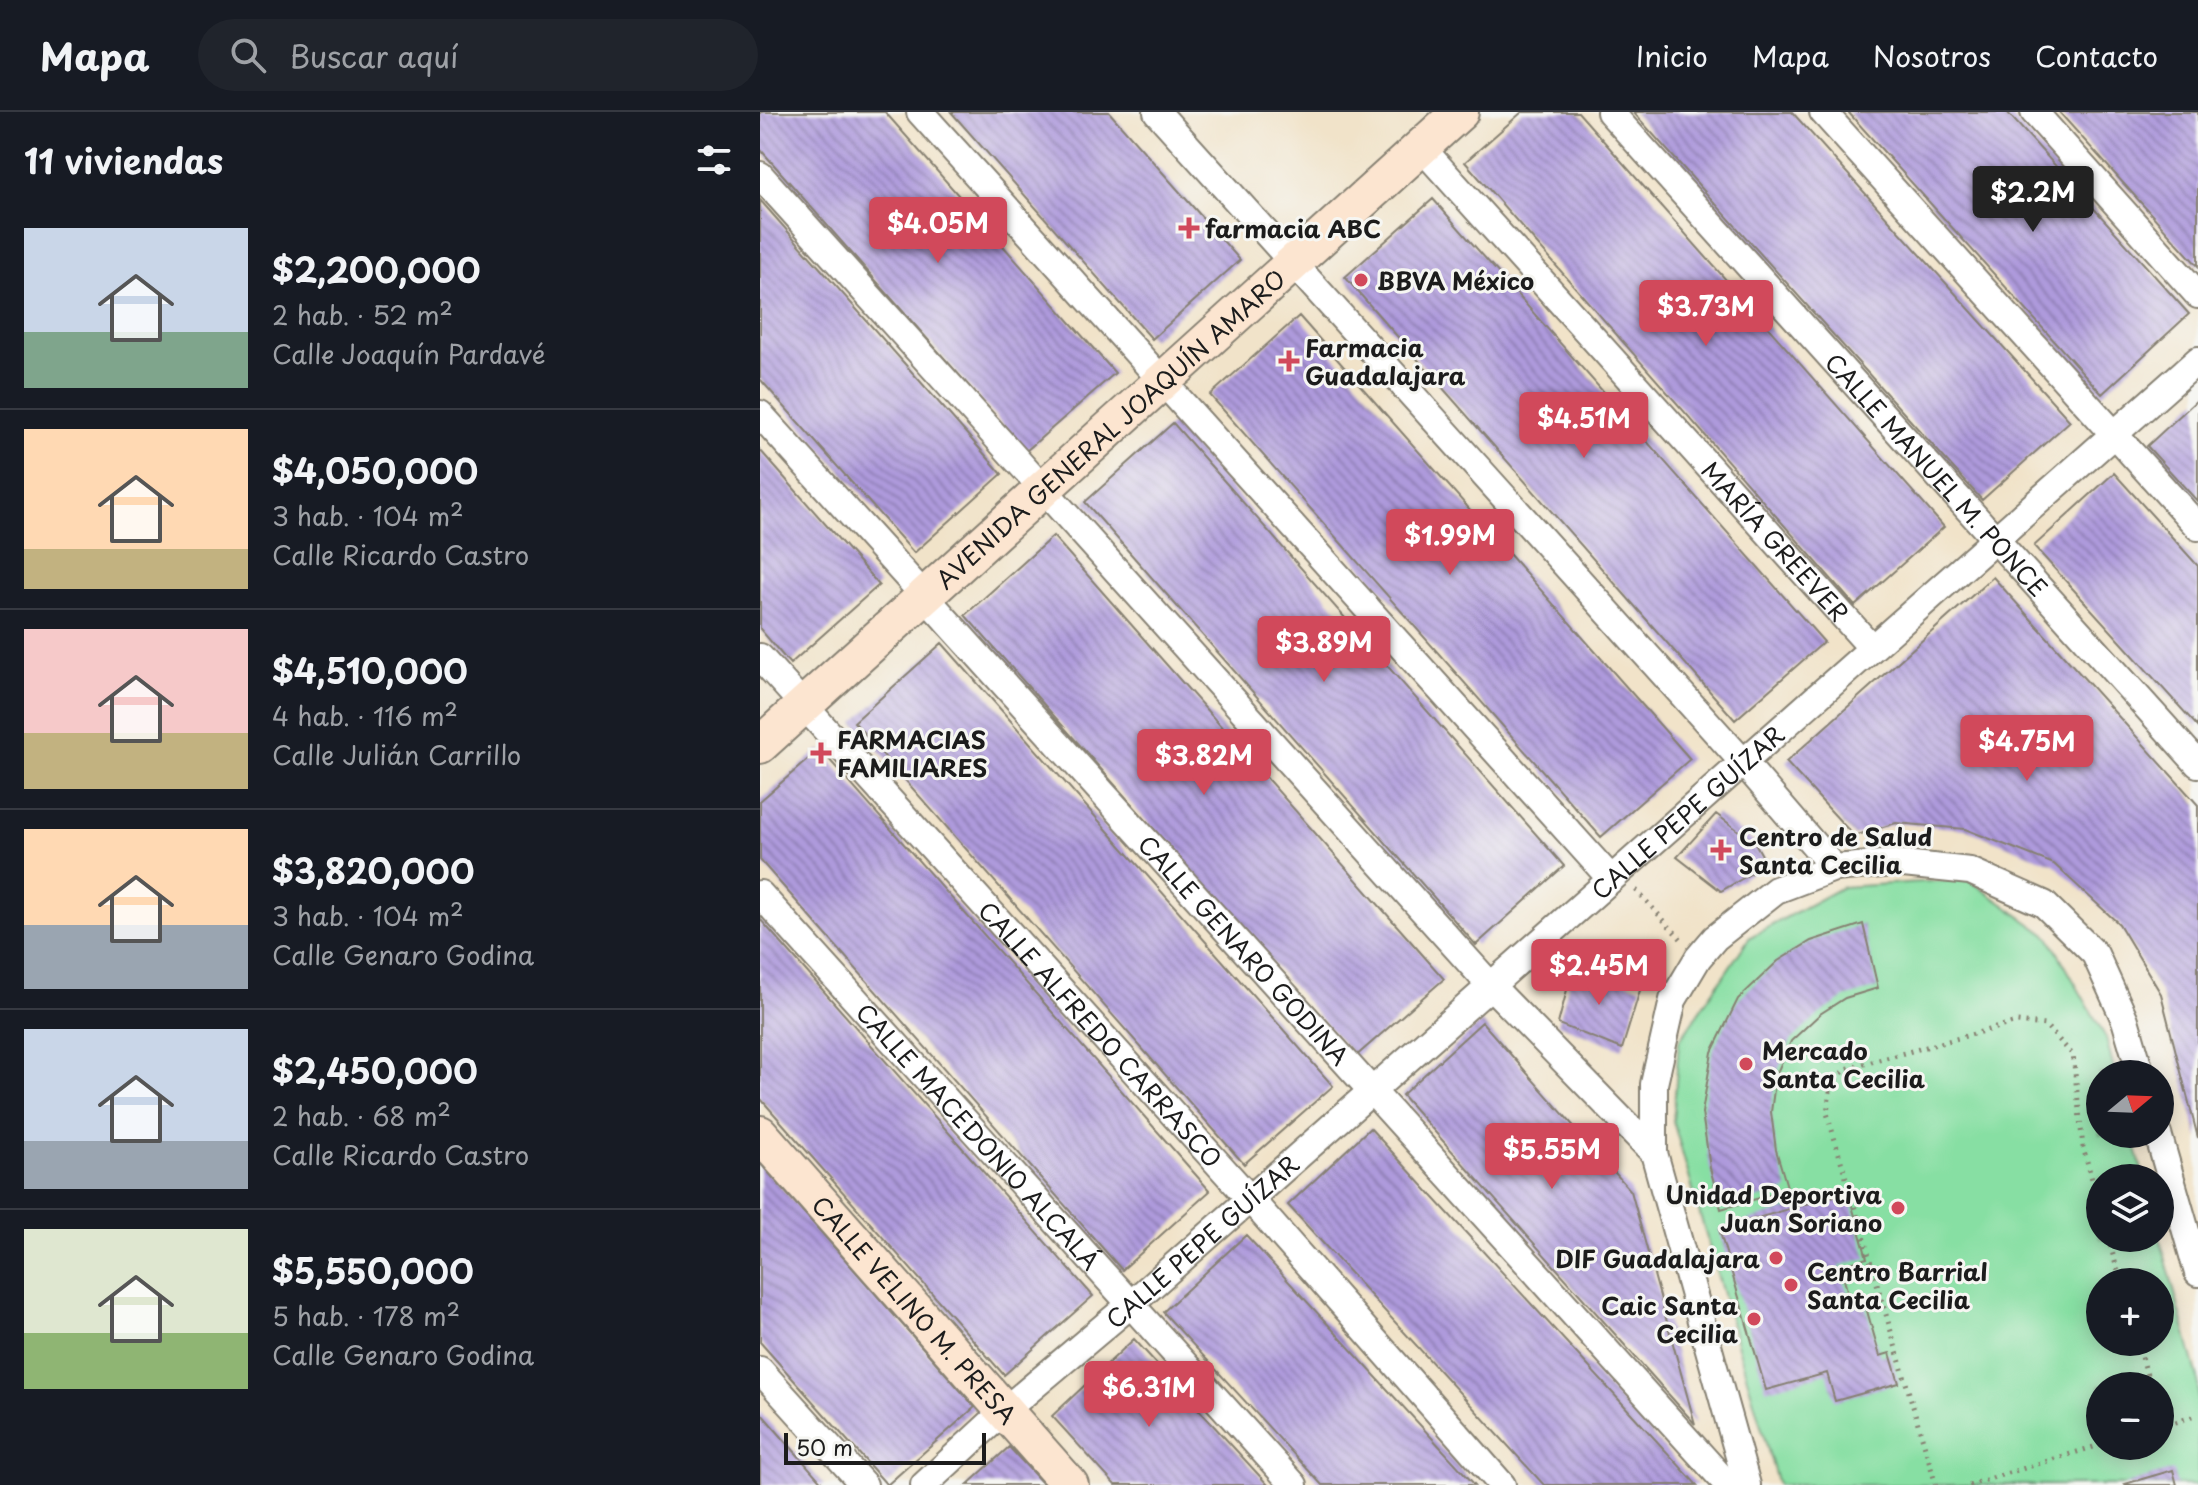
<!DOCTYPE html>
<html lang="es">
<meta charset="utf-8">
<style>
body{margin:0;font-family:"Playpen Sans",sans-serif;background:#20242c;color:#f1f3f6;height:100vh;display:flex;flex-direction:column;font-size:30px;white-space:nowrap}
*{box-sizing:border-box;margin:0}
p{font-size:26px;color:#9ea1a6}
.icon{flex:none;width:44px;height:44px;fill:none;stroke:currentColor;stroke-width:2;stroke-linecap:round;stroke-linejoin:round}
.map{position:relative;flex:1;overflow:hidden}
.details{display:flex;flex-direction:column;background:#171b24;width:760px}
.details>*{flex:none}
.needle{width:52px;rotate:71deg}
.tools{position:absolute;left:1326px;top:948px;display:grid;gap:16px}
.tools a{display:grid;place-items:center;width:88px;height:88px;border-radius:50%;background:#171b24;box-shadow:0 4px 20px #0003;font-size:40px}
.scale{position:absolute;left:24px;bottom:20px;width:202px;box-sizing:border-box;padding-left:8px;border:4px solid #1c1c1c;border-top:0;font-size:22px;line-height:28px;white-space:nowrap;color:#1c1c1c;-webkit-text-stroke:6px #f6f6f2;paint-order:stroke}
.price{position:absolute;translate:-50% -68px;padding:0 18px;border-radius:8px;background:#d1495b;color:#fff;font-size:26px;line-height:52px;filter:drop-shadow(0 2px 4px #0008)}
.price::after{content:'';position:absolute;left:50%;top:48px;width:24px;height:18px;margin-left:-12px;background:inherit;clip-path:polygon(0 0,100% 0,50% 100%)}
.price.selected{background:#222;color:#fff}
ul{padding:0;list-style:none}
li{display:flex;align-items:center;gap:24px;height:200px;padding:0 24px}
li+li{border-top:2px solid #363941}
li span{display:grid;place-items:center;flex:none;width:224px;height:160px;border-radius:0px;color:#555}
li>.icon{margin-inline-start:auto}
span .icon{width:96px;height:96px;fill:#fffc;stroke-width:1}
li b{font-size:34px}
h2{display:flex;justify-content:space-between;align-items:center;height:96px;padding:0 24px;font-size:34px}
header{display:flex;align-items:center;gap:48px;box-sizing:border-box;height:112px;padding:0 40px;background:#171b24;border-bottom:2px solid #363941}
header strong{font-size:38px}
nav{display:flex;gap:44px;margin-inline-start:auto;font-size:28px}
.search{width:560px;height:72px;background:#20242c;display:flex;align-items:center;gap:20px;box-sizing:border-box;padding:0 28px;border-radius:44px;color:#9ea1a6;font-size:30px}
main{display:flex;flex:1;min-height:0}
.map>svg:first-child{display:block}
.pitch{fill:#87dfa3;stroke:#527e60;stroke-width:2;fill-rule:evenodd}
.building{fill:url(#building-back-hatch)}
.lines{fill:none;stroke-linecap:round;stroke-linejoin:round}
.street-casing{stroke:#868072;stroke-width:30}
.secondary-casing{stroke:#868072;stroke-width:40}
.path{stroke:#868072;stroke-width:5;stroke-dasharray:2 6;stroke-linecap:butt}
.street{stroke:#fff;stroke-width:26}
.secondary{stroke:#fce5d0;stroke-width:36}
.poi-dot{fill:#d1495b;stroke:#f6f6f2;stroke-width:3}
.labels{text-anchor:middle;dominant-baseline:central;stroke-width:6;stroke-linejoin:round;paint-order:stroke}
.poi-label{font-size:24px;font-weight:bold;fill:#1c1c1c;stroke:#f6f6f2;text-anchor:start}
.street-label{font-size:24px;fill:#1c1c1c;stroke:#f6f6f2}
</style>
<header>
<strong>Mapa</strong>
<div class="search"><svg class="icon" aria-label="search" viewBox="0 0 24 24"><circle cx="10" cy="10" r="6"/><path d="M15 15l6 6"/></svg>Buscar aquí</div>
<nav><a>Inicio</a><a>Mapa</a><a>Nosotros</a><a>Contacto</a></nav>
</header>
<main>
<section class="details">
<h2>11 viviendas<svg class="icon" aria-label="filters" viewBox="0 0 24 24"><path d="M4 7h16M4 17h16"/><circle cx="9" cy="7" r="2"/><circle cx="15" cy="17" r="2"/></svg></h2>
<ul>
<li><span style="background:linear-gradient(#c9d6e8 65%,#7fa58c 0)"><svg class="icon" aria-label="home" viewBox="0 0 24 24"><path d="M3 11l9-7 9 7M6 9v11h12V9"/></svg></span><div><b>$2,200,000</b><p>2 hab. · 52 m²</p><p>Calle Joaquín Pardavé</p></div></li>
<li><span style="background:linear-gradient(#ffd9b3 75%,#c2b280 0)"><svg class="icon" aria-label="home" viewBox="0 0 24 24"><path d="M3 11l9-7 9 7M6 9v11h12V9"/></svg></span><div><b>$4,050,000</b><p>3 hab. · 104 m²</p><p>Calle Ricardo Castro</p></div></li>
<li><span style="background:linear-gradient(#f6c9c9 65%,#c2b280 0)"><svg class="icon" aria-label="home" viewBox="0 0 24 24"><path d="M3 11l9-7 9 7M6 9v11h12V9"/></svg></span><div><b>$4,510,000</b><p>4 hab. · 116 m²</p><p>Calle Julián Carrillo</p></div></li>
<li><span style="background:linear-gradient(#ffd9b3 60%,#9aa5b1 0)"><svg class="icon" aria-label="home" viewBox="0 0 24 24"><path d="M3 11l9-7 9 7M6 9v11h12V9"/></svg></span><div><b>$3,820,000</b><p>3 hab. · 104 m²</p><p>Calle Genaro Godina</p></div></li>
<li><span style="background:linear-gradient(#c9d6e8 70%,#9aa5b1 0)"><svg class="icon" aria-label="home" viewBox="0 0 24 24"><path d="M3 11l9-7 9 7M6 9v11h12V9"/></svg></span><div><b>$2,450,000</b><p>2 hab. · 68 m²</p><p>Calle Ricardo Castro</p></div></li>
<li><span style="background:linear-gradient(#dfe7d0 65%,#8fb573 0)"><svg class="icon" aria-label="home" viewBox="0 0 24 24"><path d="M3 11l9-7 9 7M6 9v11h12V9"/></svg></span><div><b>$5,550,000</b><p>5 hab. · 178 m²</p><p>Calle Genaro Godina</p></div></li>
</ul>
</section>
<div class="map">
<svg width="1438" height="1373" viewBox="0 0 1438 1373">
<defs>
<pattern id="building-back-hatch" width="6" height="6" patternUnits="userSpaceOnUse" patternTransform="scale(2)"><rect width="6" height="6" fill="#ae9adc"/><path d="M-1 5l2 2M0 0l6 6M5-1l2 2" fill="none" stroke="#8d7db2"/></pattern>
</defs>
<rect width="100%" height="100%" fill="#f6f6f2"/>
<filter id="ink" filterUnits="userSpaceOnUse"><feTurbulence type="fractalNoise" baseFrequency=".0125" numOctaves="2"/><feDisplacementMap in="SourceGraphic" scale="16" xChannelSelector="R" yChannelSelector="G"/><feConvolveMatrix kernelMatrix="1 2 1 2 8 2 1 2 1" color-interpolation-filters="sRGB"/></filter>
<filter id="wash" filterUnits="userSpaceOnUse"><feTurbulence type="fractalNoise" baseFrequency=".006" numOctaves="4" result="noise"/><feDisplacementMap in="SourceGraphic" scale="32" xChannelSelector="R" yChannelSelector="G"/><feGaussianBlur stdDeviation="1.8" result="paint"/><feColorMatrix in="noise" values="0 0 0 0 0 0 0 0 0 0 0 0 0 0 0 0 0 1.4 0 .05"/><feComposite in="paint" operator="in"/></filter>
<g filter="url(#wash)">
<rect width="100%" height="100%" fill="#f1e3c9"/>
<path class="pitch" d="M1208,767L1289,825L1346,926L1355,962H1340V1022H1372L1384,1066H1340V1126H1400L1438,1267V1373H1018L913,1009L919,929L990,825L1082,775ZM1340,1170H1400V1230H1340ZM1340,1274H1400V1334H1340Z"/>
<g id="blocks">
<path class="building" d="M0,0H125L355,261L266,339L0,37Z
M191,0H349L480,148L392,227Z
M762,0H818L1184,415L1095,494L705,50Z
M873,0H1032L1310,309L1222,388Z
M1088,0H1247L1429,202L1342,282Z
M1299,0H1438V154Z
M673,87L1064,530L975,608L585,165Z
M0,88L242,362L154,441L0,267Z
M539,204L930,647L841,725L450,283Z
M1438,287V390L1387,334Z
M413,311L804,754L716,833L325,390Z
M0,338L119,473L30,552L0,517Z
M1354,361L1438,454V615L1274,434Z
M293,424L684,867L595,945L205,503Z
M1233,465L1438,693V1026L1401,882L1359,812L1294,752L1205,717L1136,711L1094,724L1026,650Z
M182,531L573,974L484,1052L94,610Z
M60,637L450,1079L362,1158L0,748V689Z
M956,702L995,731L1007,752L961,779L917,745Z
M0,807L333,1184L244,1263L0,986Z
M1103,812L1118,876L1085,886L1060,902L1031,929L1016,963L1011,1000L1016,1038L1028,1078L961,1097L950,1056L942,1001L952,940L978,887L1018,849L1051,829Z
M813,855L881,875L862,937L798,912Z
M722,910L871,1079L935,1312L642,983Z
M610,1016L937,1373H784L528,1093Z
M0,1051L215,1295L127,1373L0,1230Z
M1088,1080L1107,1146L1080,1154L1092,1195L1105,1192L1120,1244L1130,1241L1139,1271L1075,1289L1067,1261L1006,1278L959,1117Z
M486,1123L715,1373H562L403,1200Z
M374,1227L508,1373H355L292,1304Z
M0,1300L64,1373H0Z
M249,1335L284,1373H207Z
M1413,1358L1417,1373H1366L1365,1372Z"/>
</g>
</g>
<g filter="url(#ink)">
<use href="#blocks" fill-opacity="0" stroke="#868072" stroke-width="2"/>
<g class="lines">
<g class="street-casing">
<g id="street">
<path d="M160,0L851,767"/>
<path d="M397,0L983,650L1074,756"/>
<path id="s1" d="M850,0L1438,652"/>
<path d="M1063,0L1438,415"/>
<path d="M1274,0L1438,183"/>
<path id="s2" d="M661,35L1112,536"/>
<path d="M0,63L731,874L894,1041"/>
<path id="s3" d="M0,302L968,1373"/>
<path id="s4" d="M0,545L490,1087L742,1373"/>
<path id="s5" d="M0,782L534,1373"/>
<path d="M1398,1022L1438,1161"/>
<path d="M0,1258L104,1373"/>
<path id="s6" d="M164,1373L244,1299L371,1192L1438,248"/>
<path d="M987,1373L894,1041V972L913,888L938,846L955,826L1016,778L1074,756L1134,751L1210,759L1284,792L1335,842L1365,908L1381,962"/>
</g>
</g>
<g class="secondary-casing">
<g id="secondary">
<path id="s7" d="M0,633L700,0"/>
<path id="s8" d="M0,1022L310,1373"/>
</g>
</g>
<path class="path" d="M876,778L921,827
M1348,1126L1361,1170
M1378,1230L1390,1274
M1400,1315L1438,1303
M1176,1373L1067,1001L1071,972L1086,957L1257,910L1285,913L1313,943L1323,1035L1340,1096
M1209,1373L1340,1333"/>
<use href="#street" class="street"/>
<use href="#secondary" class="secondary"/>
</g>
</g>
<g class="poi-dot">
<path d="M425 104h8v8h8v8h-8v8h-8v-8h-8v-8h8z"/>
<circle cx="601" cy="168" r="8"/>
<path d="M525 237h8v8h8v8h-8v8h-8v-8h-8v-8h8z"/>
<path d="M57 629h8v8h8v8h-8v8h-8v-8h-8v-8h8z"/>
<path d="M957 726h8v8h8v8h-8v8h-8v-8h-8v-8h8z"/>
<circle cx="986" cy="952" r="8"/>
<circle cx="1138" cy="1096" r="8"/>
<circle cx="1016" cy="1146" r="8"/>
<circle cx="1031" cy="1173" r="8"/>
<circle cx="994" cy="1207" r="8"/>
</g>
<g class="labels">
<g class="poi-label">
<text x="445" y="116">farmacia ABC</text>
<text x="617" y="168">BBVA México</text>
<text x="545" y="235">Farmacia<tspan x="545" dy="28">Guadalajara</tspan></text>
<text x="77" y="627">FARMACIAS<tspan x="77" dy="28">FAMILIARES</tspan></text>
<text x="979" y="724">Centro de Salud<tspan x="979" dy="28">Santa Cecilia</tspan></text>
<text x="1002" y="938">Mercado<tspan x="1002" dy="28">Santa Cecilia</tspan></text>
<text x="1122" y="1082" text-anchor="end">Unidad Deportiva<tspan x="1122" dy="28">Juan Soriano</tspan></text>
<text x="1000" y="1146" text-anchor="end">DIF Guadalajara</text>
<text x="1047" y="1159">Centro Barrial<tspan x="1047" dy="28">Santa Cecilia</tspan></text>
<text x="978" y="1193" text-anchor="end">Caic Santa<tspan x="978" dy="28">Cecilia</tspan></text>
</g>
<g class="street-label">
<text stroke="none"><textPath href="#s7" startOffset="472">AVENIDA GENERAL JOAQUÍN AMARO</textPath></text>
<text stroke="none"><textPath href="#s1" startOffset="488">CALLE MANUEL M. PONCE</textPath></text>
<text stroke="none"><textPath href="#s2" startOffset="530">MARÍA GREEVER</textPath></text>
<text stroke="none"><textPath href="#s6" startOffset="1018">CALLE PEPE GUÍZAR</textPath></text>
<text stroke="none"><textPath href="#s3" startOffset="722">CALLE GENARO GODINA</textPath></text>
<text stroke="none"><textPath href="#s4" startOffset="508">CALLE ALFREDO CARRASCO</textPath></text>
<text stroke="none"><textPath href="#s5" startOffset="326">CALLE MACEDONIO ALCALÁ</textPath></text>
<text stroke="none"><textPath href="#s6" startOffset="370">CALLE PEPE GUÍZAR</textPath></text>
<text stroke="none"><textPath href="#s8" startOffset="234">CALLE VELINO M. PRESA</textPath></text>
</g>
</g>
</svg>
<div class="tools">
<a><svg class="needle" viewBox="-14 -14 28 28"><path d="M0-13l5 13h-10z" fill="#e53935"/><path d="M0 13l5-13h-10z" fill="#9ea1a6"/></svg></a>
<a><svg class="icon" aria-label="layers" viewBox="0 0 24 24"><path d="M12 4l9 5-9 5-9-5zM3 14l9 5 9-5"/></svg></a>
<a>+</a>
<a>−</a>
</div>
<div class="scale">50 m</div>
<b class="price selected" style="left:1273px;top:122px">$2.2M</b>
<b class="price" style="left:178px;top:153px">$4.05M</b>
<b class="price" style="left:946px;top:236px">$3.73M</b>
<b class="price" style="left:824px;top:348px">$4.51M</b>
<b class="price" style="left:690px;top:465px">$1.99M</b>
<b class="price" style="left:564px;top:572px">$3.89M</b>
<b class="price" style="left:1267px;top:671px">$4.75M</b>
<b class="price" style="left:444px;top:685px">$3.82M</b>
<b class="price" style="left:839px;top:895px">$2.45M</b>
<b class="price" style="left:792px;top:1079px">$5.55M</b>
<b class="price" style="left:389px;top:1317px">$6.31M</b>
</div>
</main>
